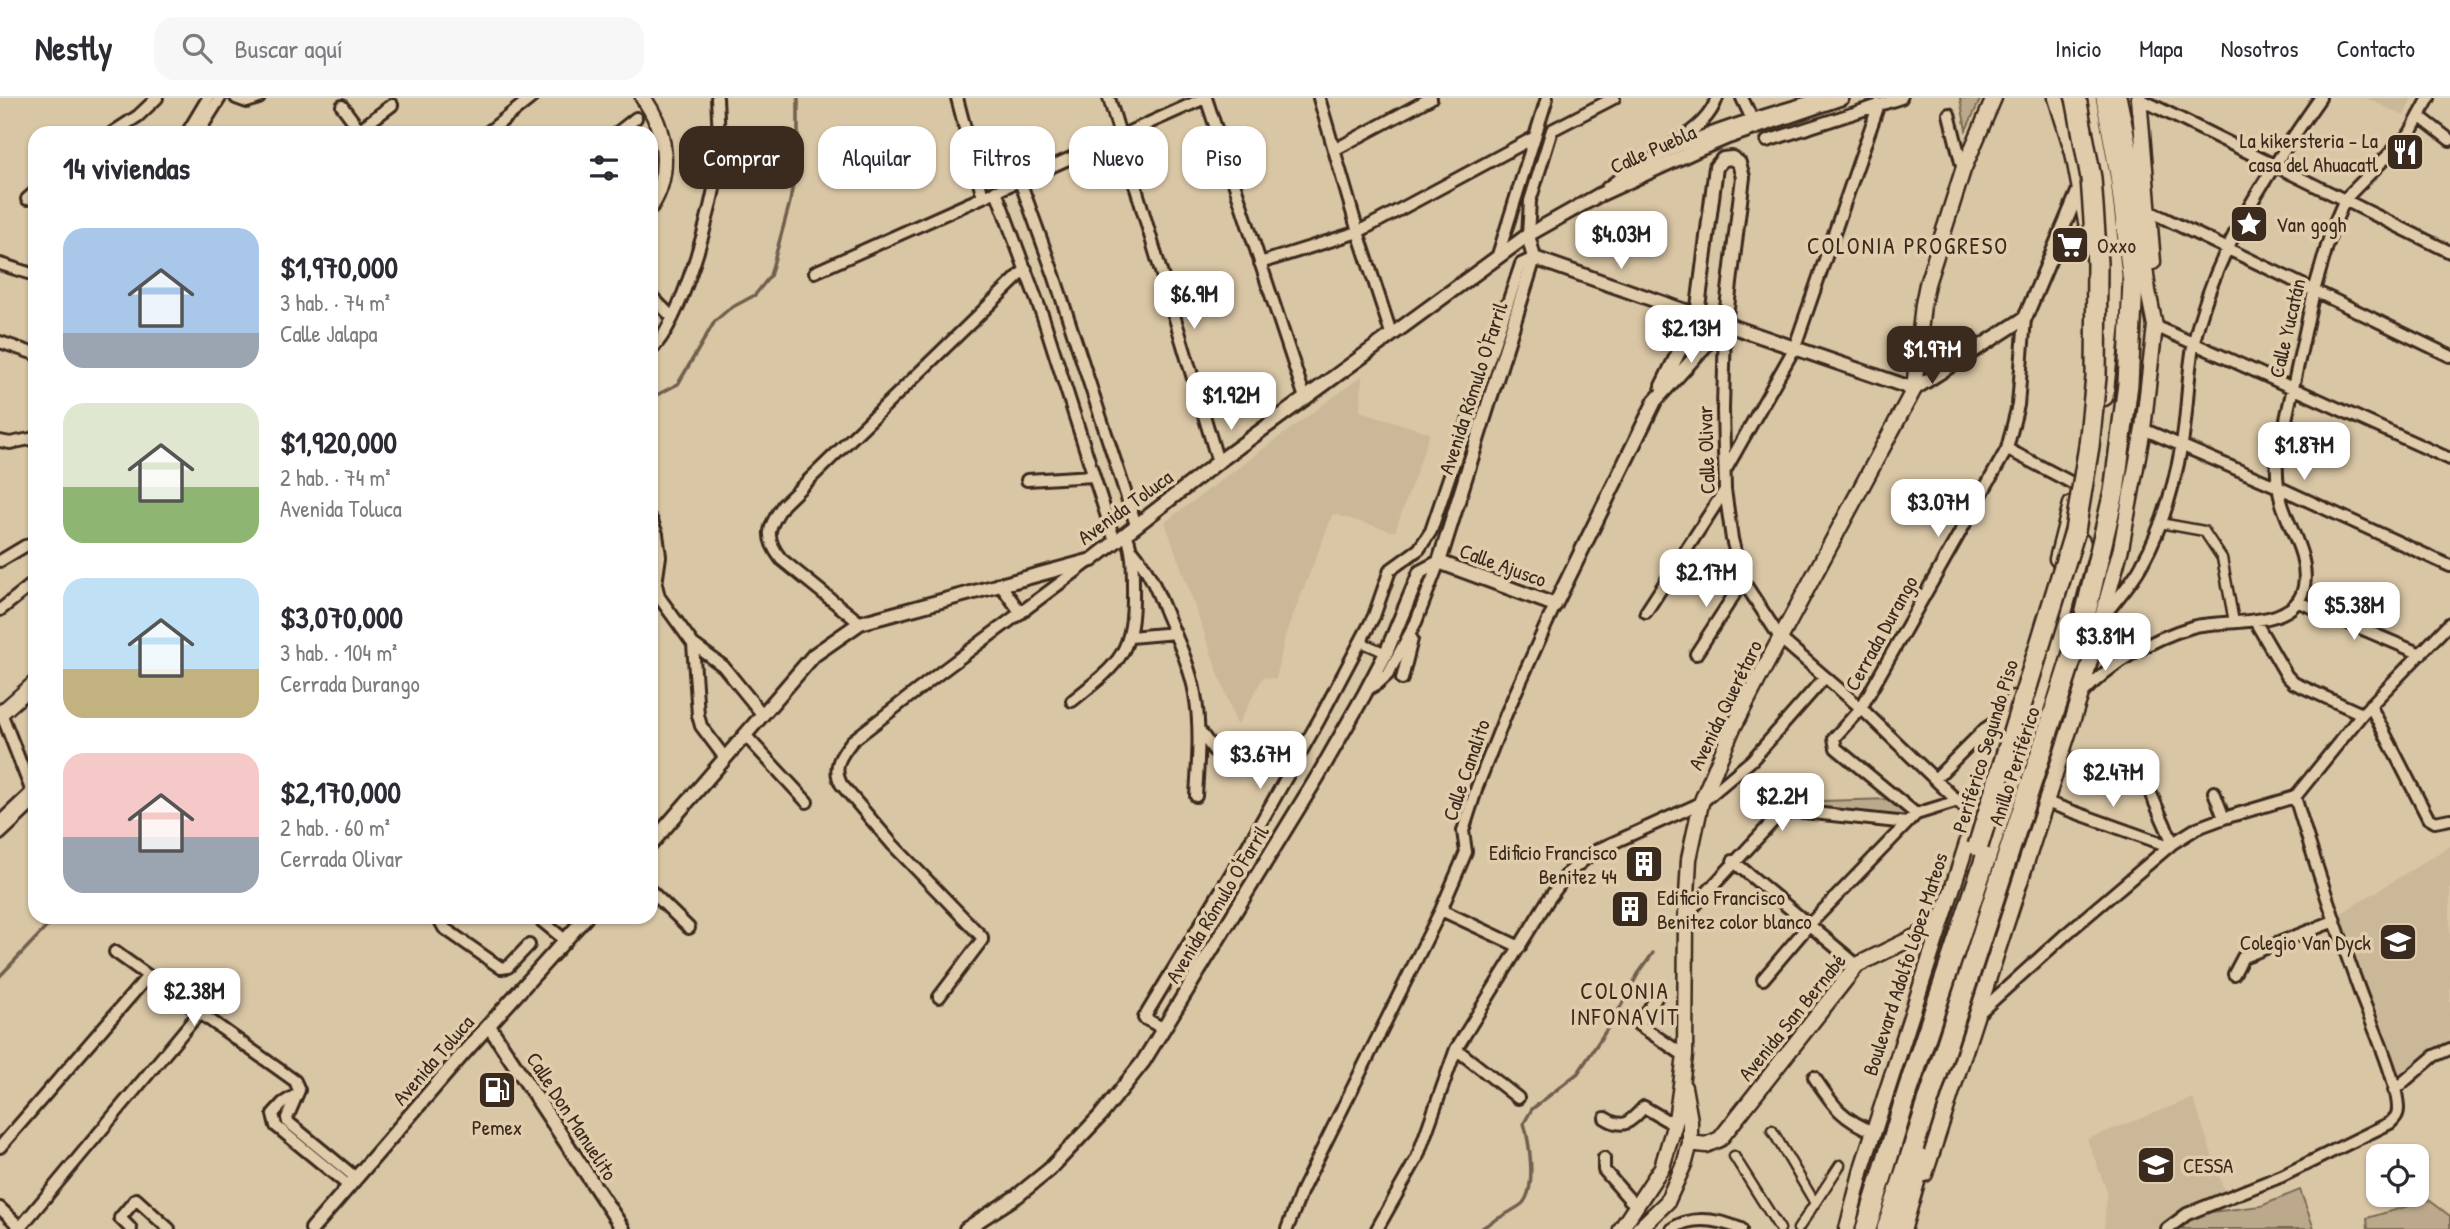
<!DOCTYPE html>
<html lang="es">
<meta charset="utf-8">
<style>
body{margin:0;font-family:"Patrick Hand",sans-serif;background:#f7f7f7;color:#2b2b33;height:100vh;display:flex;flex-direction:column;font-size:26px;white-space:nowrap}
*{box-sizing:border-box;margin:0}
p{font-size:23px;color:#7c7c81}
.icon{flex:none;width:38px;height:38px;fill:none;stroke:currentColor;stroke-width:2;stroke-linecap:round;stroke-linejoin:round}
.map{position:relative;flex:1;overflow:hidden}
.drawer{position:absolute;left:28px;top:28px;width:630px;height:798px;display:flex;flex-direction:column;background:#fff;border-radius:21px;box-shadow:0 2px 5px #0004}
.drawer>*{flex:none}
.banner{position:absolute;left:679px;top:28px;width:665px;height:63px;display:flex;gap:14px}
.controls{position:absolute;left:2366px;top:1046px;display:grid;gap:14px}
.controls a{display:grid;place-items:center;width:63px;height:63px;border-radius:14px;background:#fff;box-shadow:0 2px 5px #0004;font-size:35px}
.price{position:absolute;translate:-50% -60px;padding:0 16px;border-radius:14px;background:#fff;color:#222;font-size:23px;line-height:46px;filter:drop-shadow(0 2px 4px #0008)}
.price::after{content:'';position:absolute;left:50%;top:42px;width:21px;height:16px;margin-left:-10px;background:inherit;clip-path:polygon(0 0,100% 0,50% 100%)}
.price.selected{background:#3b2a1e;color:#fff}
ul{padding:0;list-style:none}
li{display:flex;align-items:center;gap:21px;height:175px;padding:0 35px}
li span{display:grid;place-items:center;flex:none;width:196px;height:140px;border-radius:21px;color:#555}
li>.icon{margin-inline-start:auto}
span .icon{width:84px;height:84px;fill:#fffc;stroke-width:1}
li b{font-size:30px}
h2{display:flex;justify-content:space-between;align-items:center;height:84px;padding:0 35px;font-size:30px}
.tag{padding:0 24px;border-radius:21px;background:#fff;box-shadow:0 2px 5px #0004;font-size:24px;line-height:63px}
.tag.selected{background:#3b2a1e;color:#fff}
header{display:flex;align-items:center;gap:42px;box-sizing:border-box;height:98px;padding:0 35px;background:#fff;border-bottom:2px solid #e1e1e2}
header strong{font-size:33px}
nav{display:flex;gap:38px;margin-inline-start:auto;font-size:24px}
.search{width:490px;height:63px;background:#f7f7f7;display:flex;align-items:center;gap:18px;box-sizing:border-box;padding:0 24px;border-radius:21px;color:#7c7c81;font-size:26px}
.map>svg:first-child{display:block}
.built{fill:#cab899}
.green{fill:#bca98c;stroke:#7c6a55;stroke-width:2}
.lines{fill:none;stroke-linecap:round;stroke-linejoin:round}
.stream{stroke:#725f4d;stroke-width:3.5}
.pedestrian-casing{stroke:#3b2a1e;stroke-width:13}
.minor-casing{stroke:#3b2a1e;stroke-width:16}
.tertiary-casing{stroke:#3b2a1e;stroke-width:18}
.secondary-casing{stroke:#3b2a1e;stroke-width:19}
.motorway-casing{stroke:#3b2a1e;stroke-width:24}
.pedestrian{stroke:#e0ccab;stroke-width:8}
.minor{stroke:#e0ccab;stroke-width:10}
.tertiary{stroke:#e0ccab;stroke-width:12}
.secondary{stroke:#e0ccab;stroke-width:14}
.motorway{stroke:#e0ccab;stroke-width:19}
.motorway-bridge-casing{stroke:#3b2a1e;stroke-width:24;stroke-linecap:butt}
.motorway-bridge{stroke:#e0ccab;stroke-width:19}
.labels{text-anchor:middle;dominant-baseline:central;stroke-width:7;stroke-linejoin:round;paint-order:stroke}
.poi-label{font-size:21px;fill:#3b2a1e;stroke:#e0ccab;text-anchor:start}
.street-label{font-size:21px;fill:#3b2a1e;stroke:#e0ccab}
.neighbourhood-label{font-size:23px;letter-spacing:2px;fill:#3b2a1e;stroke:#e0ccab}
</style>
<header>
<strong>Nestly</strong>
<div class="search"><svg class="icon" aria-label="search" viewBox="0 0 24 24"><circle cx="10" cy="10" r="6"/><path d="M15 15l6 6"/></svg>Buscar aquí</div>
<nav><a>Inicio</a><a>Mapa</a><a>Nosotros</a><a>Contacto</a></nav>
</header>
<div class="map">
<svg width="2450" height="1131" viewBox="0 0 2450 1131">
<rect width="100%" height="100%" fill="#d9c6a5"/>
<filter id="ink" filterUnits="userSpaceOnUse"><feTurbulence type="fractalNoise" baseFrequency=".0143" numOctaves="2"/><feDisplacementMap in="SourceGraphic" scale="14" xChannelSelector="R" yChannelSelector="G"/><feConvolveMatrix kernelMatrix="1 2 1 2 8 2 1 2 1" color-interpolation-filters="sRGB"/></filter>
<g filter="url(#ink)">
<path class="built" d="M2366,0H2412L2404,18Z
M1362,278L1360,313L1430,335L1395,434L1333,416L1285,538L1276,581L1263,579L1237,628L1165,424Z
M2450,748V945L2440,948L2397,984L2337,818Z
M2193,1000L2226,1098L2200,1103L2180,1115L2162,1131H2104L2107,1093L2087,1041Z"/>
<path class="green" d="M1960,0H1981L1966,32Z
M1893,701L1917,725L1904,729L1798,719L1784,721V704Z
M2300,1092L2314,1131H2182L2194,1116L2261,1108Z
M2429,1102L2450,1118V1131H2368L2367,1120Z"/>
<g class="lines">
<path class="stream" d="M651,300L678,286L715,223L729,211L755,197L770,178L790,104L798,54V0
M0,878L56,819
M1481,1131C1490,1124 1519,1110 1523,1105C1537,1088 1529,1043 1524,1025L1532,1011L1578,975L1615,919L1638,876L1653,855"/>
<g class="pedestrian-casing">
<path id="pedestrian" d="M2160,425L2204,433L2222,460L2234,524
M1361,544L1386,555
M1772,1032L1815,1105
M1734,1058L1780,1131
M1798,1131L1840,1067"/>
</g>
<g class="minor-casing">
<path id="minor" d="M236,0L247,4L259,0
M957,0L983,99
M1109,0L1218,364
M1206,0L1305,300
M1319,0L1358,134L1391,235
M1742,0L1752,21
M2140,1L2450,154
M342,8L362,35
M1949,16L1963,72
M2419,18L2450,42
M112,35L138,18L157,0
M187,35L208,0
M198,35L220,0
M355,35L392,7
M487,35L531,0
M617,35L636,20
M1767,43L1901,0
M1669,50C1688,35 1709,24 1717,0
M1334,52L1431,0
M1020,83L1054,177L1136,427
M1607,90C1663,45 1754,20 1823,0
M996,93L1043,219L1115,444
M27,101L35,94
M2149,113L2450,258
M1528,137L1530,103L1552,32L1614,0
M1498,157L1547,0
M1260,165L1358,134L1535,39
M0,166L35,177
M815,174L1205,0
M651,198L672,219
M1725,226L1723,312L1725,392L1732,441L1743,483L1781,541L1861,610L1974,719
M2155,228L2450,361
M0,244L35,256
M651,252C682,223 714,108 718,65C720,44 718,21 717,0
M2143,331L2278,389L2450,468
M0,343L10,345L35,340
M2007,351L2076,387
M1726,371L1794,251L1879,6
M1027,382L1093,378
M651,421L657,436L660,458L656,486L659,499L693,546L723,568L762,616
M1133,453C1149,472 1157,493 1166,515C1177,541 1190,568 1195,596C1201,630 1198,664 1196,698
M0,463L25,448L35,446
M999,485L1021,515
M2299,504L2421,556
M0,512L35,484
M1646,514L1725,392
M2105,517C2117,500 2133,484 2142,466C2162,430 2175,385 2182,345C2188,312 2187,277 2194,244C2214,155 2268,74 2320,0
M2255,523L2287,578L2294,585L2362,616
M860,525L781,461C763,438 769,429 783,407L1026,171
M1130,539L1175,535
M693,546L698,617L701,628L725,660
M1696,556L1743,483
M1402,581L1412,541
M1368,591L1377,586L1388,576L1416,524L1439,464
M2082,596C2111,565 2151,541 2192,529C2224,520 2297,533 2304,488C2309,459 2290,432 2282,406C2278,392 2276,378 2277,363L2314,193L2332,131L2345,101L2410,35L2429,0
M1072,603C1121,564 1134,555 1133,489C1133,469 1133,453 1126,435
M2370,607L2428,720L2435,724L2450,721
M0,612L32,694
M1199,632L1215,654
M745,637L807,704
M2142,676L2173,745
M1936,680L1985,631L2009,615
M2214,694L2224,720
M2295,699L2362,616L2450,525
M2046,704L2169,748
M1916,716L1836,650L1834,640L1861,610L2007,351L2018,307L2025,220
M0,724L35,691
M0,736L35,703
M1733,763L1857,867
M651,793L689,830
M1441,812L1520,849
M1686,817L1777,719L1789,714H1804L1907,725
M438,819L444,830L501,870L508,869L529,847
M537,819L565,842
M115,854L295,983L299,992L287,1020L288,1024L356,1080
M2234,876L2243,859L2334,823
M1763,881L1808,828L1916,716L1958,703
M1659,895L1639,927L1685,958
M939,899L982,842V839L893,747L841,686C832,669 841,657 852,643L941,574L1087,465
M1979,915L2066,836L2173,745L2197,730L2224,720L2295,699
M1164,931L1144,920L1247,749L1319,622L1374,518L1390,472L1419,451L1431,433L1521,166L1534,160
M1456,951L1518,1000
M1814,979C1833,1007 1841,1021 1874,1034
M2394,992L2434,958L2450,951
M296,997L283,1005L273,1016L276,1028L349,1088
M1605,1020C1624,1032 1630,1024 1644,1009L1666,1022H1676
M0,1049L148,878
M1604,1060V1072L1630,1102L1638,1107
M0,1110L20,1129
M19,1131L199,915
M131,1131L120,1120L136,1101L169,1131
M1287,1131L1302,1092L1441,812L1466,754L1463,733L1477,689L1506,616L1555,507
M1377,1131L1417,1060L1456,951L1548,802L1568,775L1595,753L1701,705L1752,662L1825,579
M1672,1131C1692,1117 1719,1122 1741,1131
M2167,1131L2187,1116L2282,1078L2390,1025C2394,1021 2398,1018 2398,1011C2398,983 2370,922 2360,894C2336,829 2315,765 2295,699"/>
</g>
<g class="tertiary-casing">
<path id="tertiary" d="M1534,160L1697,217
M1725,226L1914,291L2025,220L2081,87
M1662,288L1697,217L1716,69L1723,61L1732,60L1739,65L1743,79L1725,226
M1439,464L1555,507L1655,303L1725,226
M1439,464L1534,160L1528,137
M651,746L814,557L860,525L1092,462L1218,364L1528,137L1599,97L1695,53L1728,39L1842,0
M489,928L623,1131
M312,1131L462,957L586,819
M966,1131L1017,1098L1049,1072L1101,1017L1143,964L1318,678L1364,597L1386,555L1420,474L1439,464"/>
</g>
<g class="secondary-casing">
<path id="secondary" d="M643,0C666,30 672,75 651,108
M2056,0L2073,55L2086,124
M2139,0L2153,164
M2057,461L2071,406
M0,616L35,585
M1690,1045L1706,1047L1720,1041L1857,867L1939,827
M1925,1076L2080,599L2121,450L2143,331L2155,228L2148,193L2132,64L2119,0
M1621,1131L1662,1069L1676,1022L1685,958L1686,817L1689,761L1701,705L1731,634L1760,578L1914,291L1923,206L1927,186L1963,72L1994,0
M1639,1131L1667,1104L1685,1064L1690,1045V1022L1684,989
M1847,1131L1863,1067L2014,600"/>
</g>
<g class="motorway-casing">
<path id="motorway" d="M2086,0L2101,83L2112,178L2110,230L2103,298
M1866,1131L1908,992L2006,699L2050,558L2080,445
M1887,1131L2084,522L2114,394L2128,286L2133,184L2120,77L2106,0
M1901,1131L1921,1061"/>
</g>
<use href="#pedestrian" class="pedestrian"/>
<use href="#minor" class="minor"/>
<use href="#tertiary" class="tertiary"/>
<use href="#secondary" class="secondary"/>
<use href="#motorway" class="motorway"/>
<g class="motorway-bridge-casing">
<path id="motorway-bridge" d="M1978,748L2075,433L2089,348L2096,279L2097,165L2091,80L2076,0"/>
</g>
<use href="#motorway-bridge" class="motorway-bridge"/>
</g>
</g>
<defs>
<g id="restaurant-square" transform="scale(2.0125)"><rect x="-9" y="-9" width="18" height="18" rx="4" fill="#3b2a1e" stroke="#e0ccab"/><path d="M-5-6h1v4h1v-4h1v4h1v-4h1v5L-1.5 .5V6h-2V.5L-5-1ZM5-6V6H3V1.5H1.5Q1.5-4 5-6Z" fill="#fff"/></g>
<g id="sight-square" transform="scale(2.0125)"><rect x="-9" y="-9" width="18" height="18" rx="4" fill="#3b2a1e" stroke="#e0ccab"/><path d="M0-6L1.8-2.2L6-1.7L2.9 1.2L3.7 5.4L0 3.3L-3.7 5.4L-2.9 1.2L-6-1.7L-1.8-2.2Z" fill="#fff"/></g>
<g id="supermarket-square" transform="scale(2.0125)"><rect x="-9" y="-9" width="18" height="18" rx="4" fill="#3b2a1e" stroke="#e0ccab"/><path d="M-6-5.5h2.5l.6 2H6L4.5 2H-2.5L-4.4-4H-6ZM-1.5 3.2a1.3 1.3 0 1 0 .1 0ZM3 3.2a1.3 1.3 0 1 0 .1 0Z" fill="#fff"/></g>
<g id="building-square" transform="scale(2.0125)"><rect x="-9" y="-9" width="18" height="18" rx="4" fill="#3b2a1e" stroke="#e0ccab"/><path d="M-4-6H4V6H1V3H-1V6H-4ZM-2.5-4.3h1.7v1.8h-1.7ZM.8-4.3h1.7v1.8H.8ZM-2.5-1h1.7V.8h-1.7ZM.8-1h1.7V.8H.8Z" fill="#fff"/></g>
<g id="school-square" transform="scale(2.0125)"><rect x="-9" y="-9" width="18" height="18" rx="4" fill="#3b2a1e" stroke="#e0ccab"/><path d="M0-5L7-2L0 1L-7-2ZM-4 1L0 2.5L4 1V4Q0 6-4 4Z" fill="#fff"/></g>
<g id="fuel-square" transform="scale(2.0125)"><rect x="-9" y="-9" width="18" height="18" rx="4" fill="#3b2a1e" stroke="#e0ccab"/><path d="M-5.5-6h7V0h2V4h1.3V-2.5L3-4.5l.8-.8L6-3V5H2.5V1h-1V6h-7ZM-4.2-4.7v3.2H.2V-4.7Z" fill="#fff"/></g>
<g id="university-square" transform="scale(2.0125)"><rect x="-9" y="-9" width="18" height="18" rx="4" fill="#3b2a1e" stroke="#e0ccab"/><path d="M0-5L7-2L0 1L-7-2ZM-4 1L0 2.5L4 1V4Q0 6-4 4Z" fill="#fff"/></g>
</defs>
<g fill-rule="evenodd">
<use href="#restaurant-square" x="2405" y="54"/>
<use href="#sight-square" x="2249" y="126"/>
<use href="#supermarket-square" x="2070" y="147"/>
<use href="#building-square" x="1644" y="766"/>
<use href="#building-square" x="1630" y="811"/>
<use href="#school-square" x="2398" y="844"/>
<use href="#fuel-square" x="497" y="992"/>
<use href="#university-square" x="2156" y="1067"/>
</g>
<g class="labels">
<g class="poi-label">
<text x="2378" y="42" text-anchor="end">La kikersteria - La<tspan x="2378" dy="24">casa del Ahuacatl</tspan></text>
<text x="2276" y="126">Van gogh</text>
<text x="2097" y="147">Oxxo</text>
<text x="1617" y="754" text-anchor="end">Edificio Francisco<tspan x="1617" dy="24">Benitez 44</tspan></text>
<text x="1657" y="799">Edificio Francisco<tspan x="1657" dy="24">Benitez color blanco</tspan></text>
<text x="2371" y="844" text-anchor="end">Colegio Van Dyck</text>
<text x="497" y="1029" text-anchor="middle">Pemex</text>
<text x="2183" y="1067">CESSA</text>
</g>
<g class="street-label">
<text transform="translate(1653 51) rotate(-24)">Calle Puebla</text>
<text transform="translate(2287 230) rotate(-77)">Calle Yucatán</text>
<text transform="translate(1473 290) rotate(-72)">Avenida Rómulo O'Farril</text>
<text transform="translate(1706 352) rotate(-92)">Calle Olivar</text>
<text transform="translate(1125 409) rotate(-36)">Avenida Toluca</text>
<text transform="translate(1503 467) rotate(20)">Calle Ajusco</text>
<text transform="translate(1881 535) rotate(-61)">Cerrada Durango</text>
<text transform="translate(1725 607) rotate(-64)">Avenida Querétaro</text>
<text transform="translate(1985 648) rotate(-73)">Periférico Segundo Piso</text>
<text transform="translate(2014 668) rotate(-72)">Anillo Periférico</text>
<text transform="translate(1466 672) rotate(-71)">Calle Canalito</text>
<text transform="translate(1217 806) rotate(-59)">Avenida Rómulo O'Farril</text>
<text transform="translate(1905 866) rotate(-72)">Boulevard Adolfo López Mateos</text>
<text transform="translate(1792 919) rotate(-51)">Avenida San Bernabé</text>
<text transform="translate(433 962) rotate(-49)">Avenida Toluca</text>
<text transform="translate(572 1018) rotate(57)">Calle Don Manuelito</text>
</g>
<g class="neighbourhood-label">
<text x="1908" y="147">COLONIA PROGRESO</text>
<text x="1625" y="892">COLONIA<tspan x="1625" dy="26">INFONAVIT</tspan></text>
</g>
</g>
</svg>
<div class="controls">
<a><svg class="icon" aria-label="locate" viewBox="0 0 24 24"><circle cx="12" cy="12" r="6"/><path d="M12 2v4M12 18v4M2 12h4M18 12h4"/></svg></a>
</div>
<b class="price" style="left:1621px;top:173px">$4.03M</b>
<b class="price" style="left:1194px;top:233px">$6.9M</b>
<b class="price" style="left:1691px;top:267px">$2.13M</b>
<b class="price selected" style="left:1932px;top:288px">$1.97M</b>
<b class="price" style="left:1231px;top:334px">$1.92M</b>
<b class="price" style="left:2304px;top:384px">$1.87M</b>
<b class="price" style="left:1938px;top:441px">$3.07M</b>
<b class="price" style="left:1706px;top:511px">$2.17M</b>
<b class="price" style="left:2354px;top:544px">$5.38M</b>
<b class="price" style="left:2105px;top:575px">$3.81M</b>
<b class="price" style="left:1260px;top:693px">$3.67M</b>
<b class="price" style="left:2113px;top:711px">$2.47M</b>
<b class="price" style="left:1782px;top:735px">$2.2M</b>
<b class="price" style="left:194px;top:930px">$2.38M</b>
<div class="banner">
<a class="tag selected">Comprar</a>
<a class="tag">Alquilar</a>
<a class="tag">Filtros</a>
<a class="tag">Nuevo</a>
<a class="tag">Piso</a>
</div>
<section class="drawer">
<h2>14 viviendas<svg class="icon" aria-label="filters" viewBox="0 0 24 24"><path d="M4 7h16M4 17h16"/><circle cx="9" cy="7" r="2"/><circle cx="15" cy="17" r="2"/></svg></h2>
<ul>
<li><span style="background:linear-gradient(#a9c7e8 75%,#9aa5b1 0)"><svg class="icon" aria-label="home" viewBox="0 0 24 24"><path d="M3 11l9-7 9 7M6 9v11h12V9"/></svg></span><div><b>$1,970,000</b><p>3 hab. · 74 m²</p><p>Calle Jalapa</p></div></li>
<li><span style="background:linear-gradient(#dfe7d0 60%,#8fb573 0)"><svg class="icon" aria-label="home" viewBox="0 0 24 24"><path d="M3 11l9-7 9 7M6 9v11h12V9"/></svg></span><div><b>$1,920,000</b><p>2 hab. · 74 m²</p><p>Avenida Toluca</p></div></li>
<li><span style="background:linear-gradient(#bfe0f5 65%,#c2b280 0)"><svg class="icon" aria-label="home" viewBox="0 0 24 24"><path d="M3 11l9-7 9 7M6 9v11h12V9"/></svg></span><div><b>$3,070,000</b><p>3 hab. · 104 m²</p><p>Cerrada Durango</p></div></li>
<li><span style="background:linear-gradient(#f6c9c9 60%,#9aa5b1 0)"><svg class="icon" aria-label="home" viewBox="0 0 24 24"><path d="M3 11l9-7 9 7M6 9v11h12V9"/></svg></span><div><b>$2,170,000</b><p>2 hab. · 60 m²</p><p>Cerrada Olivar</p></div></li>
</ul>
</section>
</div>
